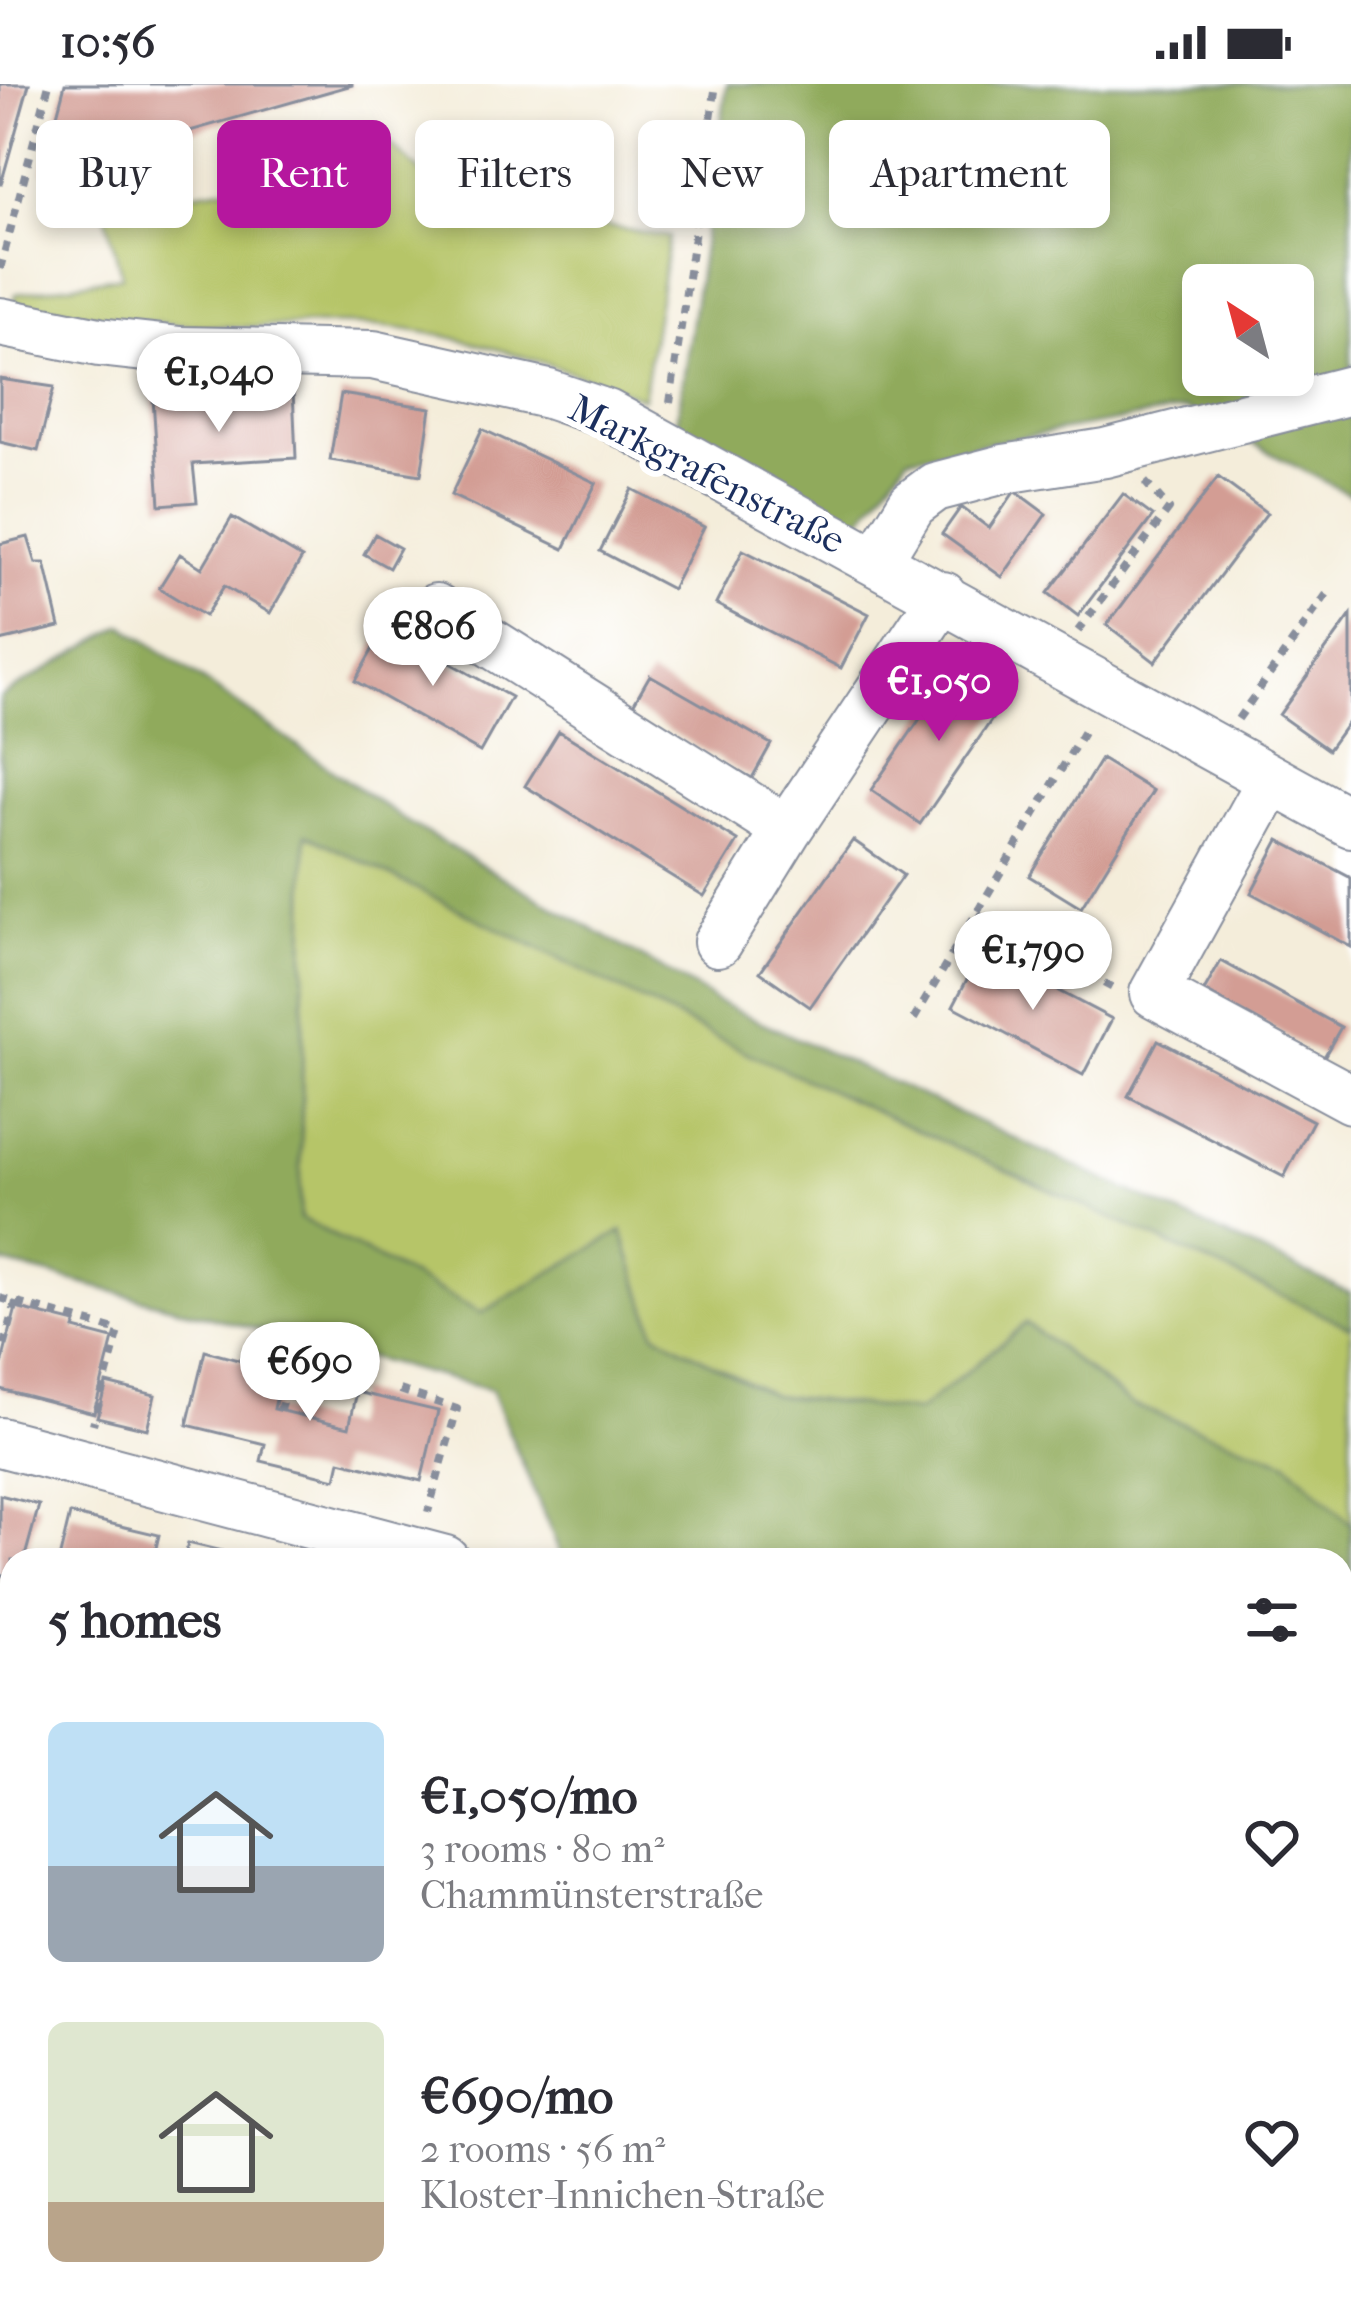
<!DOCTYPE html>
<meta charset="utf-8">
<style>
body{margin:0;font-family:"IM FELL French Canon",serif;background:#f7f7f7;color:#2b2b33;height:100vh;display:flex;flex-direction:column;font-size:45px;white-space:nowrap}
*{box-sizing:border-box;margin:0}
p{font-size:39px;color:#7c7c81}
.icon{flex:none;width:66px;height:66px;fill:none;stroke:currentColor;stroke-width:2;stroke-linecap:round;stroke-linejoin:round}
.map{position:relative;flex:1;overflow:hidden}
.details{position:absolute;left:0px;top:1464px;width:1353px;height:771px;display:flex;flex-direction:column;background:#fff;border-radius:36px 36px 0 0;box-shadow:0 6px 18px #0003}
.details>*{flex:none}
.banner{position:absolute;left:36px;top:36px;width:1281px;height:108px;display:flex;gap:24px}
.needle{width:78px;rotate:324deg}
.tools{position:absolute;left:1182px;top:180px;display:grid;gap:24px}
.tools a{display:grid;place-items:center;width:132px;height:132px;border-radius:18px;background:#fff;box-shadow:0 6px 18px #0003;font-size:60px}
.price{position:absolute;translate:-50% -102px;padding:0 27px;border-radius:42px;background:#fff;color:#222;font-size:39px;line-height:78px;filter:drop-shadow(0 3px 6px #0008)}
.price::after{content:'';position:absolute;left:50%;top:72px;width:36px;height:27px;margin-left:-18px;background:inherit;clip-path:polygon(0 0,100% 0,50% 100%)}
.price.current{background:#b5179e;color:#fff}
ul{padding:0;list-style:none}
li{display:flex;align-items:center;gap:36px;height:300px;padding:0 48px}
li span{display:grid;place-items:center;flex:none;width:336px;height:240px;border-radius:18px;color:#555}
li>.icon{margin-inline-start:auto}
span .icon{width:144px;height:144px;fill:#fffc;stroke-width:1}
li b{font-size:51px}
h2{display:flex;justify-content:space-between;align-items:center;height:144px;padding:0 48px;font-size:51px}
.chip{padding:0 42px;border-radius:18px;background:#fff;box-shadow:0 6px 18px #0003;font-size:42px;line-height:108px}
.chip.current{background:#b5179e;color:#fff}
.status{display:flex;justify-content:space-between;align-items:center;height:84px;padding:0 60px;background:#fff;direction:ltr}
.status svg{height:33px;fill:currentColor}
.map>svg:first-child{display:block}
.green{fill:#b6c568;stroke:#687a63;stroke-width:3}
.forest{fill:#90aa5c;stroke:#566c5d;stroke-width:3;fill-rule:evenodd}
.building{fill:#d39d94}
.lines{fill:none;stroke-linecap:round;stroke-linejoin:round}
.minor-casing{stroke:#888e9c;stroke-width:52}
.path{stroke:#888e9c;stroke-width:8;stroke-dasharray:9 9;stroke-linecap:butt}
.minor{stroke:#fff;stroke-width:48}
.tree{fill:#969d97}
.labels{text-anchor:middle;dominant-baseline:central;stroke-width:12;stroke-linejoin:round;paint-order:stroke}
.street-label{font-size:39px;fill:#1b2f5e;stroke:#fff}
</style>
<div class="status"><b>10:56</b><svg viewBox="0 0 49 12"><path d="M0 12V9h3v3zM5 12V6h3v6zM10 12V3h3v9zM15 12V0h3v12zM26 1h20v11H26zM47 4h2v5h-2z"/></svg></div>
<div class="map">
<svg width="1351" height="2234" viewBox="0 0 1351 2234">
<rect width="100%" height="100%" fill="#fff"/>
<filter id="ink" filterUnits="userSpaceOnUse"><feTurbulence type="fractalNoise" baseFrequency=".00833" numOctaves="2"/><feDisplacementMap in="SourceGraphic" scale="24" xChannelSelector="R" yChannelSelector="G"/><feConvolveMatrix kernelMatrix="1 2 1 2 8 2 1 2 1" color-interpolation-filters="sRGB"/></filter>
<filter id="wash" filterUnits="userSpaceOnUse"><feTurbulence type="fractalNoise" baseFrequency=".004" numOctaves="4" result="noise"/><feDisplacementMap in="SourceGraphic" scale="48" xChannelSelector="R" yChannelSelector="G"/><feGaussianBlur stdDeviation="2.7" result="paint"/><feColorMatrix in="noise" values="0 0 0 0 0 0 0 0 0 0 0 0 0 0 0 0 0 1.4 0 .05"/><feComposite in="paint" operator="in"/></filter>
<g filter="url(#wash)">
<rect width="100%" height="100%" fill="#f4edda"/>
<path class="green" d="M391,61L452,117L669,153L643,314C557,282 453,245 360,241C314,239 268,244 223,243C152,241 83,232 14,219L16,210L122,192L95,92L180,111L249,100Z
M306,749L748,969L1351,1243V1441L1287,1378L1132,1321L1026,1239L918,1328L772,1311L655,1249L622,1148L481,1229L300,1134Z"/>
<path class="forest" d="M727,0H1351V411L1186,325L908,373L856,442L676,344ZM1203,201H1293V291H1203Z
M123,541L404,736L718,918L1351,1209V1243L748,969L306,750L300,1134L481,1229L622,1147L655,1249L772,1311L918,1328L1026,1239L1132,1321L1287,1378L1351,1441V1681L1341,1678V1476H563L491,1306L0,1178V613Z
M1055,2223H1229L1226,2234H1042Z"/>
<g id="blocks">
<path class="building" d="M0,0H29L1,100H0Z
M65,0H352V1L42,89Z
M0,295L54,303L38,367L0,358Z
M293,306L296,374L193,380L197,418L160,421L153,314Z
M341,310L431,324L421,391L330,376Z
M482,345L596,399L564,465L451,411Z
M1218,393L1267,429L1155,578L1107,541Z
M632,405L704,443L672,505L600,467Z
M1015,407L1046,430L1002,493L942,450L961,423L989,444Z
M1123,410L1153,432L1078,532L1048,509Z
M232,433L302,474L270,529L224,502L205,532L159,504L180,470L202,484Z
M375,450L400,464L389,484L364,470Z
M28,453L36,479H45L60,543L0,557V460Z
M743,466L869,530L841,584L716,520Z
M1351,531V634L1328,666L1279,631Z
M385,543L511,613L480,668L355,597Z
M957,581L1006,615L920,740L871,706Z
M650,591L771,660L752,694L631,624Z
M559,647L738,757L704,812L525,702Z
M1101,675L1153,707L1081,824L1029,792Z
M853,756L903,791L810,923L760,888Z
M1279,756L1351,794V863L1251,809Z
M982,867L1112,935L1083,991L953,922Z
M1221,877L1341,943L1324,973L1204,907Z
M1158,956L1313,1037L1284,1093L1128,1012Z
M16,1224L76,1239L74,1245L113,1255L94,1329L0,1305V1286Z
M205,1267L282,1288L274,1325L349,1343L357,1308L438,1327L421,1397L340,1377L336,1395L261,1377L265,1360L187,1341Z
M106,1299L155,1311L147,1345L97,1333Z
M0,1411L39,1421L24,1476H12V1494L0,1491Z
M70,1430L159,1451L153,1476H59Z
M188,1459L251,1474L250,1476H184Z
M12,1595V1669L0,1668V1603Z
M8,2039H12V2089L0,2087Z
M1341,2097L1351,2100V2170L1341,2167Z
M1263,2223H1315L1312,2234H1260Z"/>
</g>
</g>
<g filter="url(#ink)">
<use href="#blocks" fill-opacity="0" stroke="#888e9c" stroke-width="3"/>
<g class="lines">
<g class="minor-casing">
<path id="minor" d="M0,238L99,258L180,267L373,271L548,310L607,330L1351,739
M877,477L912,420L935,403L1004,385L1105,369L1351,306
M436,524L787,746
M1271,697L1154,909L1351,1015
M718,858L787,746L943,512
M0,1358L445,1476
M1341,1926L1351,1917
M0,2167L12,2168
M373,2223L436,2234
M1000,2234L1013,2223"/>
</g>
<path class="path" d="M0,185L49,0
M670,319L716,0
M1078,547L1169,425L1145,398
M1238,635L1331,504
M977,831L1113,904
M914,935L1087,642
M0,1214L119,1247L93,1340
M241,1269L292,1283L280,1326
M0,1279L16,1218
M400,1306L457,1325L428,1428
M1341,1729L1351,1732
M21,2234L23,2223"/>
<use href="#minor" class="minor"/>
</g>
<circle class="tree" cx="471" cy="67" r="15"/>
</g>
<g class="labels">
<g class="street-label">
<text transform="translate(707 390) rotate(27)">Markgrafenstraße</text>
</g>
</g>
</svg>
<div class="tools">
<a><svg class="needle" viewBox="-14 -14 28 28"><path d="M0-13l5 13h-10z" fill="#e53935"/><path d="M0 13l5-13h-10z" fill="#7c7c81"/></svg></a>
</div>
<b class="price" style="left:219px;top:351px">€1,040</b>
<b class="price" style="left:433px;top:605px">€806</b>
<b class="price current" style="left:939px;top:660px">€1,050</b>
<b class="price" style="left:1033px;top:929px">€1,790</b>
<b class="price" style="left:310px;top:1340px">€690</b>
<div class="banner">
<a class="chip">Buy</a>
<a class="chip current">Rent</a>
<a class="chip">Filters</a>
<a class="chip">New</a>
<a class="chip">Apartment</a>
</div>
<section class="details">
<h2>5 homes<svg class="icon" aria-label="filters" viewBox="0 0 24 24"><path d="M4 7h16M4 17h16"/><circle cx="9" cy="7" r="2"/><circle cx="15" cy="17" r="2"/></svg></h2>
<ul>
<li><span style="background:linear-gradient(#bfe0f5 60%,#9aa5b1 0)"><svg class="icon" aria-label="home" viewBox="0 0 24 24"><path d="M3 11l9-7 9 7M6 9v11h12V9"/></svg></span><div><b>€1,050/mo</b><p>3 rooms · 80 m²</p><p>Chammünsterstraße</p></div><svg class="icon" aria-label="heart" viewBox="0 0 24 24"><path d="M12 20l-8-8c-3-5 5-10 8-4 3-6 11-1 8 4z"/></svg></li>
<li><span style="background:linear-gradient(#dfe7d0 75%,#b9a48a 0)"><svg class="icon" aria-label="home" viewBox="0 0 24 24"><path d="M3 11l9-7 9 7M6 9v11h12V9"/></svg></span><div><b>€690/mo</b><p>2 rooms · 56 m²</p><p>Kloster-Innichen-Straße</p></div><svg class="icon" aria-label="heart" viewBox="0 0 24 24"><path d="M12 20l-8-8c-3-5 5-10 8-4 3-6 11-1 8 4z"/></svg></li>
</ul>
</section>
</div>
